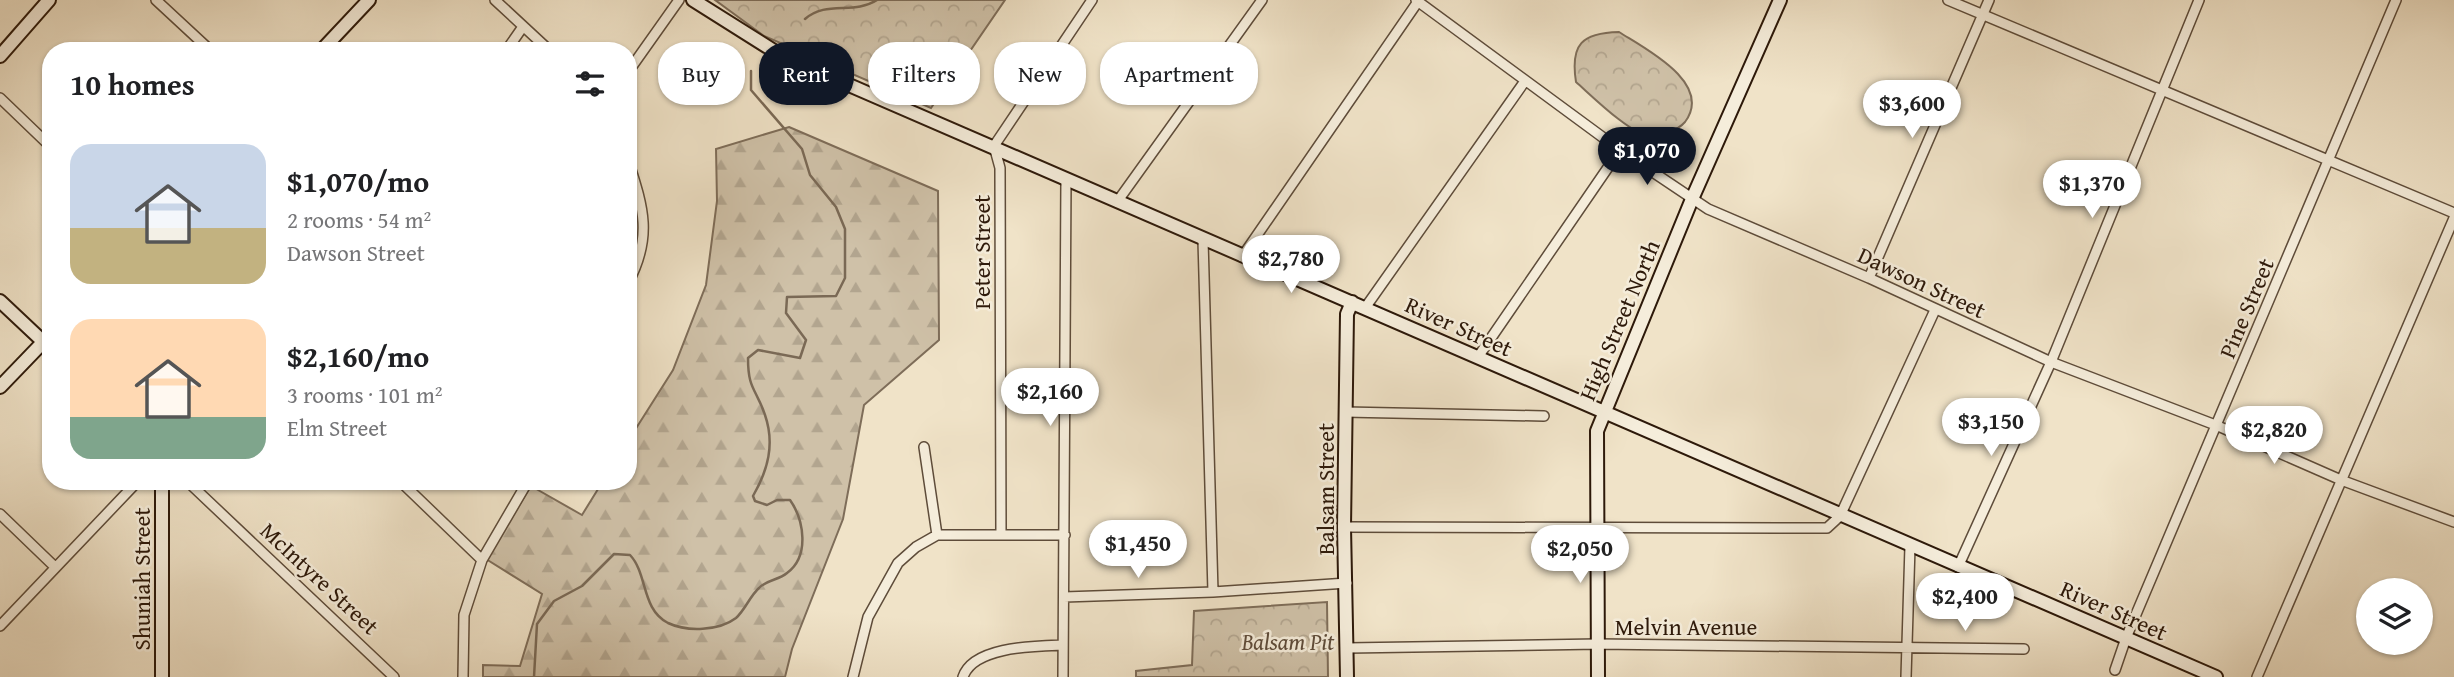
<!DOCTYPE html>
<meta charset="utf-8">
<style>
body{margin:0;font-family:"Gentium Book Plus",serif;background:#f6f6f6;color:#202124;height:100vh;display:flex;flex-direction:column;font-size:26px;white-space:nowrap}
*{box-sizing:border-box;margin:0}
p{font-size:23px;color:#757577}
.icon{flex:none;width:38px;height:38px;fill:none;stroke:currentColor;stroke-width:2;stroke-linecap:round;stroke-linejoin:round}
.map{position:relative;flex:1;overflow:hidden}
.details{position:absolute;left:42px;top:42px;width:595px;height:448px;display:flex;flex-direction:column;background:#fff;border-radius:28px;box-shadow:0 2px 5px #0004}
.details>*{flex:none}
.guide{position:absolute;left:658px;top:42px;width:665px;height:63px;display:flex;gap:14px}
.buttons{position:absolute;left:2356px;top:578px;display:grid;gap:14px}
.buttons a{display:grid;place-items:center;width:77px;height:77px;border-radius:50%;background:#fff;box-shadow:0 2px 5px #0004;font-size:35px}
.price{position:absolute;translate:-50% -60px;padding:0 16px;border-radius:24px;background:#fff;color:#222;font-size:23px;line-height:46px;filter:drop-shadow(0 2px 4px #0008)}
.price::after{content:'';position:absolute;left:50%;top:42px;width:21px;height:16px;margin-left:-10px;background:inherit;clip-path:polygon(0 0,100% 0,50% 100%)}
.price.active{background:#111827;color:#fff}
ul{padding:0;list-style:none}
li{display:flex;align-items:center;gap:21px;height:175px;padding:0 28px}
li span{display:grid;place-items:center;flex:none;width:196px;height:140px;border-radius:21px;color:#555}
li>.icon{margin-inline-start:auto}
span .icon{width:84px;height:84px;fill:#fffc;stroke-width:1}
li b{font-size:30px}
h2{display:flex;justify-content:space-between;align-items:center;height:84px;padding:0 28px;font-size:30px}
.pill{padding:0 24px;border-radius:28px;background:#fff;box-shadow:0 2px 5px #0004;font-size:24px;line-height:63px}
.pill.active{background:#111827;color:#fff}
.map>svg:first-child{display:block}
.forest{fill:url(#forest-firs);stroke:#7e6d59;stroke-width:2}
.park{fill:url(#park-crowns);stroke:#7e6d59;stroke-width:2}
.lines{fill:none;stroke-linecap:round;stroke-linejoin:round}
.stream{stroke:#7a6955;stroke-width:2.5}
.street-casing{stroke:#5e4c3a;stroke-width:12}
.secondary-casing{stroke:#2d190a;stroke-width:16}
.street{stroke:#f5eddb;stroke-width:9}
.secondary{stroke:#f5eddb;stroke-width:12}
.labels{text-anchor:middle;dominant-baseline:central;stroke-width:5;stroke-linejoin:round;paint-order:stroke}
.street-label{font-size:23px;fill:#2d190a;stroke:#f5eddb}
.park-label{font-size:23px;font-style:italic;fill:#5e4b39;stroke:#f5eddb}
</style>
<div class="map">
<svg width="2454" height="677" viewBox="0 0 2454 677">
<defs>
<pattern id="forest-firs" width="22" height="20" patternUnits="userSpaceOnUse" patternTransform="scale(1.75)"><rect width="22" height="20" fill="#cfc1a8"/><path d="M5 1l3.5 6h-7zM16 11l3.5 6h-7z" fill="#b2a58f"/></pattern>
<pattern id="park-crowns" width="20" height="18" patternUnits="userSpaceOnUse" patternTransform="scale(1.75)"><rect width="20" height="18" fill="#cfc1a8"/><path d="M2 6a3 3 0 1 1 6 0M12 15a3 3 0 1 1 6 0" fill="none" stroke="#b2a58f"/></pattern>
</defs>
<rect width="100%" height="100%" fill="#f0e3c8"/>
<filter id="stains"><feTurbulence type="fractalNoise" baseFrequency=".00286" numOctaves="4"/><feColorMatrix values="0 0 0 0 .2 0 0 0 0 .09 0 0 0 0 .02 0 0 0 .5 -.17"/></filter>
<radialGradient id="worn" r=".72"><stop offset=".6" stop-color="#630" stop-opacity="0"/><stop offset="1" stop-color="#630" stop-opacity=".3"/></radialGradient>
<path class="forest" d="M789,127L938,191L939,340L864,405L843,519L792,649L785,677H483V665L520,666L542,594L486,559L531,486L582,515L603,481H628V441L673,370L706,285L717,201L716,149Z"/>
<path class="park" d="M715,0H1005L931,108L764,36Z
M1619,32C1644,48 1714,83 1685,122C1678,130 1661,137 1650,136C1630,134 1592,96 1576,82C1570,44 1582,33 1619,32Z
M1327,602L1328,677H1136V671L1192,665L1194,611Z"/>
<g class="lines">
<path class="stream" d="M805,19C826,0 854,15 877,0
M534,677L537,624L554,601L582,586L614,554L630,555C648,574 641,609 668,623C687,632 719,631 736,618C745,610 750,596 759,588C766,580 779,580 787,573C810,556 804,520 790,500H777L767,505L755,501L753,496C768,470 775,444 765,415C756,388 748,390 748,358L758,350L800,358L806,340L786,313L787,297L836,296L845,278V229L836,207L810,175L802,149L751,90V71"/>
<g class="street-casing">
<path id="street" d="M156,0L211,51
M495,0L550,51
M1416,0L1620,150L1708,209L1869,278L2051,362L2218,426L2341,480L2454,522
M1948,0L2454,213
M506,51L522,28
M628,72L679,0
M0,98L51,147
M628,160C643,207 653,236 628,283
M1117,202L1262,0
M1203,240L1213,592
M1242,257L1419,0
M1869,278L1989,0
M1365,308L1525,81
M1478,357L1620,150
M1345,412L1544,416
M924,447L937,535
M187,481L394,677
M400,481L482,560
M0,514L55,567
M1344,527L1827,528L1840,516L1935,310
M1001,534L1000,168L994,146L1092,0
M1958,567L2051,362L2199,0
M1064,597L1213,592L1347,583
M0,626L138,481
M1348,648L1598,644L2024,649
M2115,670L2126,638L2396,0
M463,677L464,615L482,560L528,481
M853,677L868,617L898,563L916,547L937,535H1065
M963,677C973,646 1036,646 1063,645
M1063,677L1066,179
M1906,677L1910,546
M2257,677L2454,218"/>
</g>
<g class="secondary-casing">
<path id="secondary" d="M693,0L782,56L2216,677
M321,51L369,0
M0,56L49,0
M0,301L51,349
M0,387L51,334
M162,481V677
M1347,677L1344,527L1347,314L1352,302
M1598,677L1597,431L1692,199L1780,0"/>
</g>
<use href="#street" class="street"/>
<use href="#secondary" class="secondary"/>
</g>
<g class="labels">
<g class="street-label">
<text transform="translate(981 252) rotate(-90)">Peter Street</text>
<text transform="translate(1922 282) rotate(25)">Dawson Street</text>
<text transform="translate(2246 308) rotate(-67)">Pine Street</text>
<text transform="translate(1619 320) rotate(-67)">High Street North</text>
<text transform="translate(1459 326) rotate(24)">River Street</text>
<text transform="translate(1325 489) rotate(-90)">Balsam Street</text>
<text transform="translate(320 578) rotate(43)">McIntyre Street</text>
<text transform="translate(141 579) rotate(-90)">Shuniah Street</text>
<text transform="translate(2114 610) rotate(24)">River Street</text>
<text x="1686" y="626">Melvin Avenue</text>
</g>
<g class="park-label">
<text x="1288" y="641">Balsam Pit</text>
</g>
</g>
<rect width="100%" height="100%" filter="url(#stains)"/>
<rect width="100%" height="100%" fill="url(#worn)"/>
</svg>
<div class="buttons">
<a><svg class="icon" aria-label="layers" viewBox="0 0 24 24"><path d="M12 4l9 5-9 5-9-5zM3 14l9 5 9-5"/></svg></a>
</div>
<b class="price" style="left:1912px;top:140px">$3,600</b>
<b class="price active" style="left:1647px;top:187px">$1,070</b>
<b class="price" style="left:2092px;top:220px">$1,370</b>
<b class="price" style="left:1291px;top:295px">$2,780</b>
<b class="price" style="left:1050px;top:428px">$2,160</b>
<b class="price" style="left:1991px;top:458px">$3,150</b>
<b class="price" style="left:2274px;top:466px">$2,820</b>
<b class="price" style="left:1138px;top:580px">$1,450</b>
<b class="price" style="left:1580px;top:585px">$2,050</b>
<b class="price" style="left:1965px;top:633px">$2,400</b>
<div class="guide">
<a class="pill">Buy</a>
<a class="pill active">Rent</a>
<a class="pill">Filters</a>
<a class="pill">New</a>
<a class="pill">Apartment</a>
</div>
<section class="details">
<h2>10 homes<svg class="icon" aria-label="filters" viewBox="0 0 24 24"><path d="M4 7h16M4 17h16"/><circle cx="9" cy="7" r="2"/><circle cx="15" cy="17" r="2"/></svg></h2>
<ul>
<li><span style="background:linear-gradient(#c9d6e8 60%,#c2b280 0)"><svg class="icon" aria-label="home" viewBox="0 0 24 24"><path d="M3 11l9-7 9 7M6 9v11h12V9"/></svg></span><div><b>$1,070/mo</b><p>2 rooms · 54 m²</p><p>Dawson Street</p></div></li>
<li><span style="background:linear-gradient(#ffd9b3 70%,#7fa58c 0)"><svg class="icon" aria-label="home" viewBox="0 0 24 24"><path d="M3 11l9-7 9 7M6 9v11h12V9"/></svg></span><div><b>$2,160/mo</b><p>3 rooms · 101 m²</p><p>Elm Street</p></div></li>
</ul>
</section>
</div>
